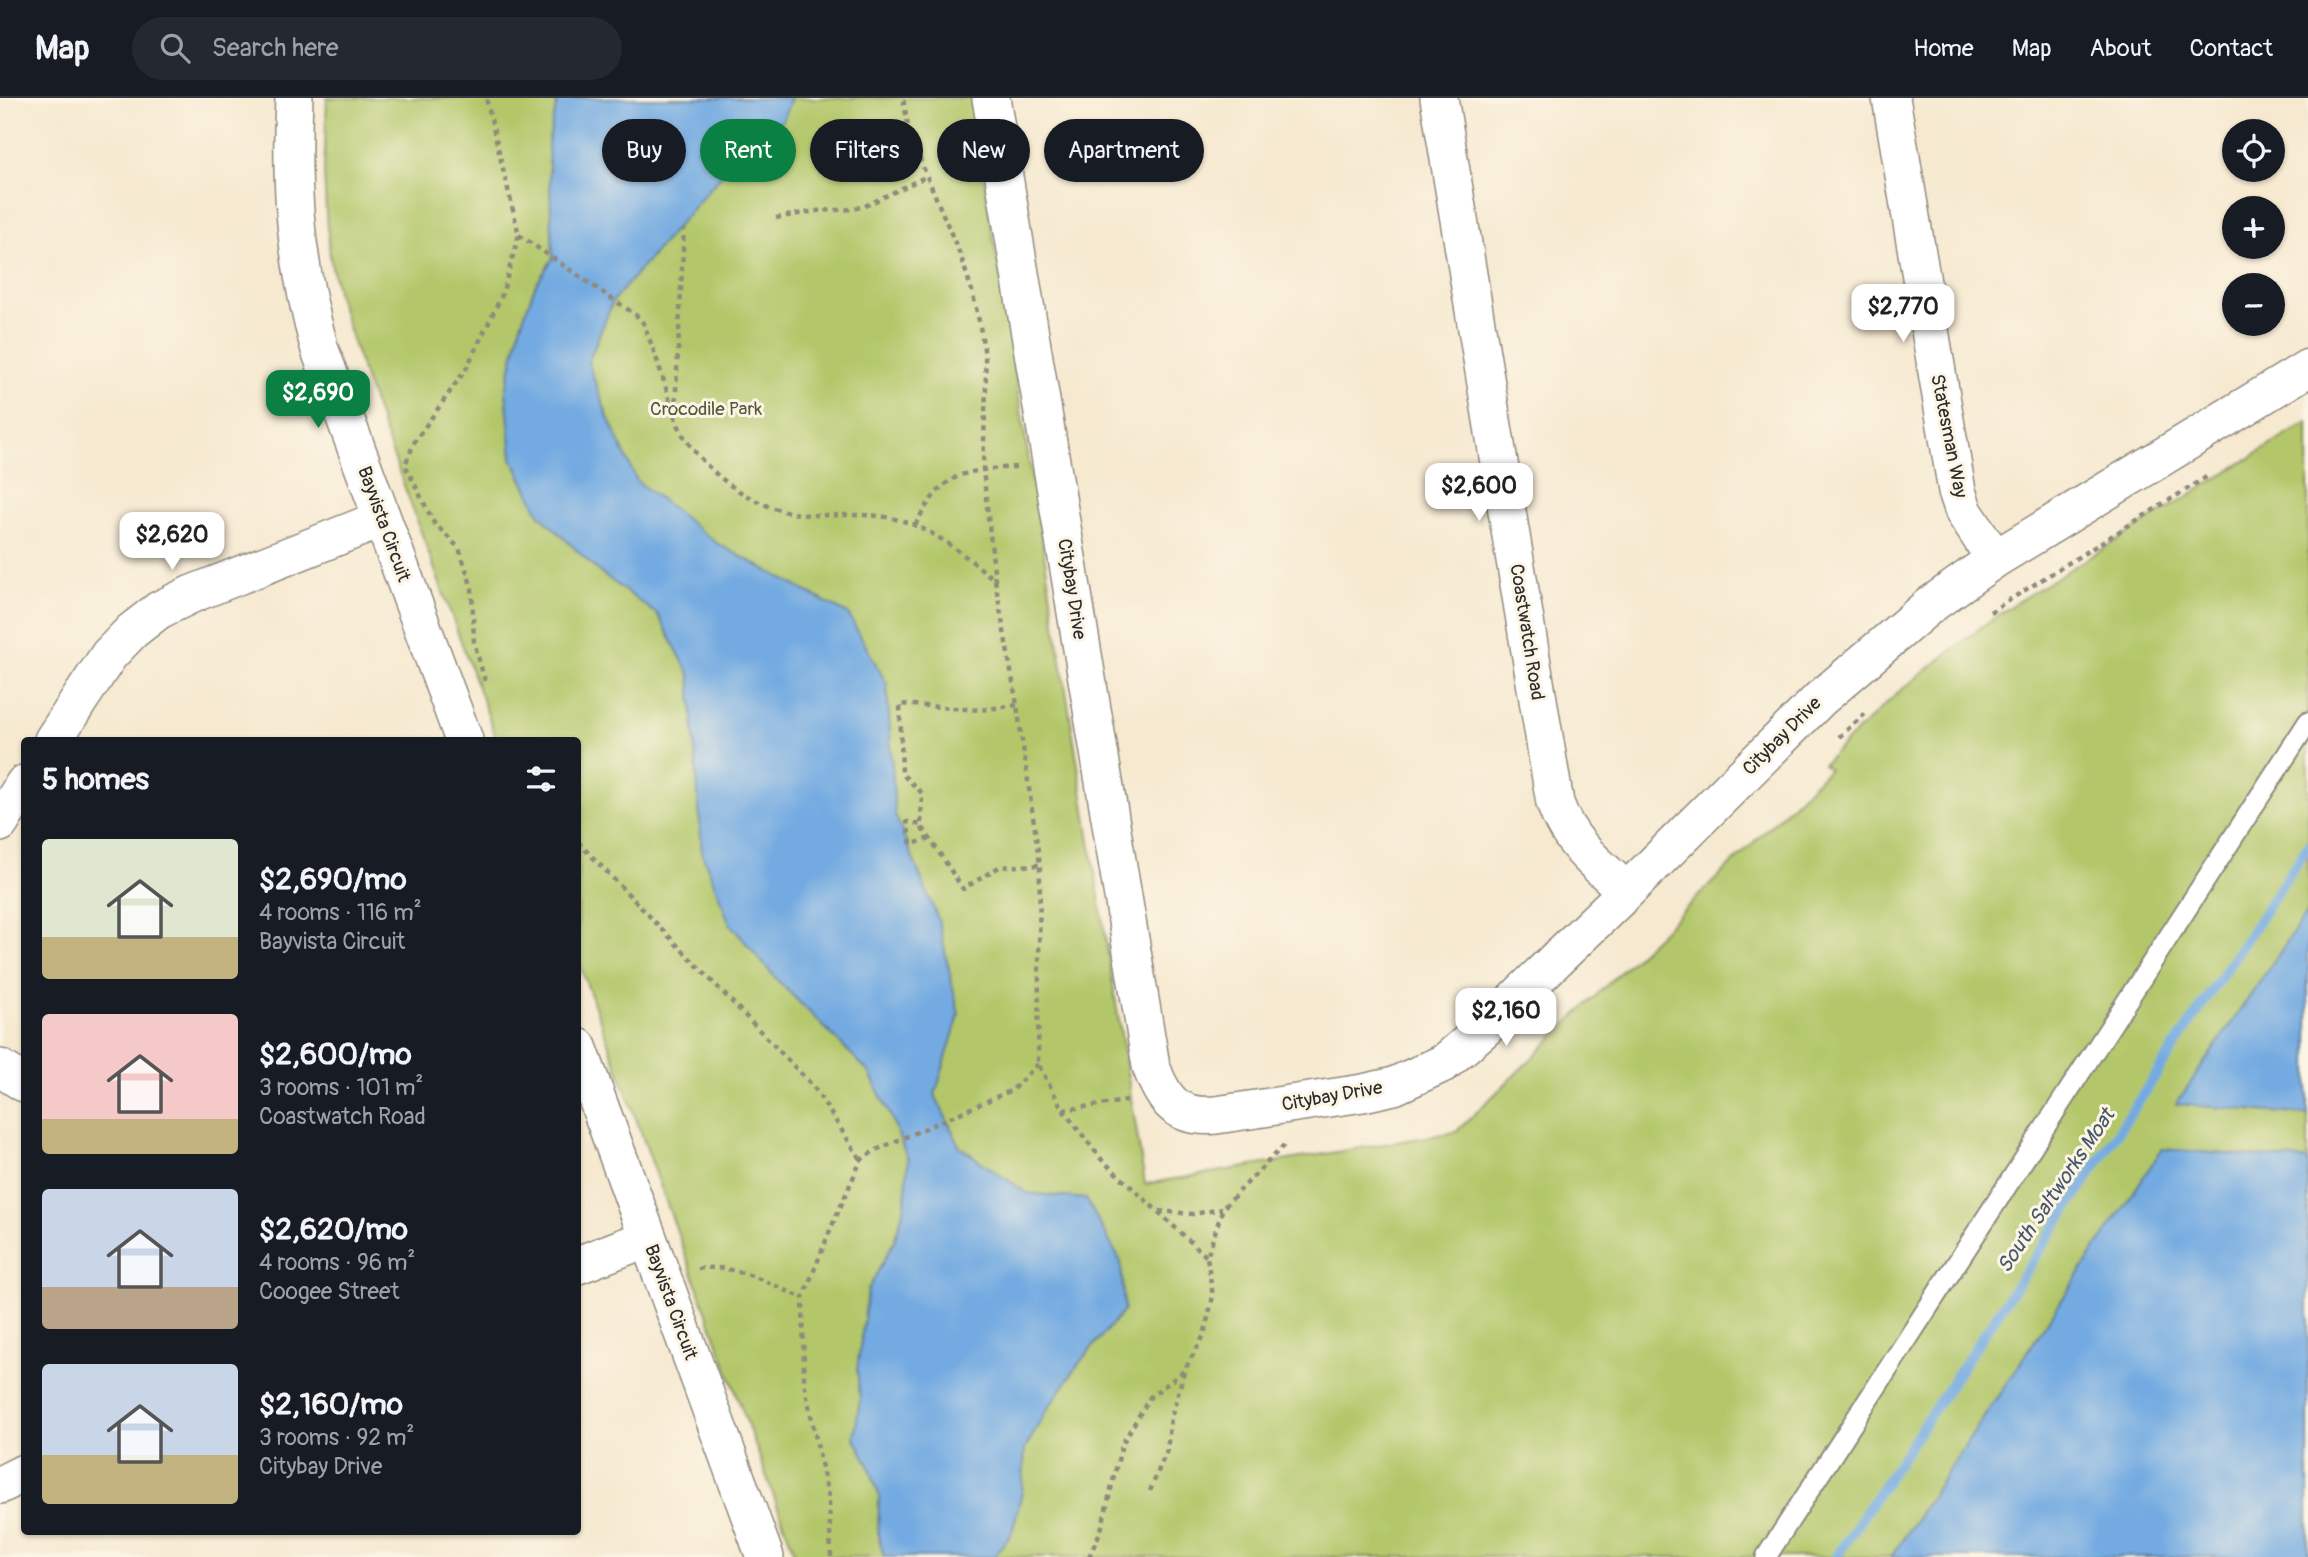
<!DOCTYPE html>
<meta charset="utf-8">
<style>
body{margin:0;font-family:Pangolin,sans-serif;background:#242831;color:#f1f3f6;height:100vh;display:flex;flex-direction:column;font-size:26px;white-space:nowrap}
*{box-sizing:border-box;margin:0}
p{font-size:23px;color:#9ea1a6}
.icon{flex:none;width:38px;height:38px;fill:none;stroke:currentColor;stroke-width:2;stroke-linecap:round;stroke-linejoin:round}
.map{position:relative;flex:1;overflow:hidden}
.drawer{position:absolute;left:21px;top:639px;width:560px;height:798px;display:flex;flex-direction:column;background:#171b24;border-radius:7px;box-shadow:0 2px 5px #0004}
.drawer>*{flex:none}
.banner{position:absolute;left:602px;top:21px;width:665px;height:63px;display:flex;gap:14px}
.buttons{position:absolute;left:2222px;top:21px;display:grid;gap:14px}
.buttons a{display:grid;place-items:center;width:63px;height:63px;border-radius:50%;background:#171b24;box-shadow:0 2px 5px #0004;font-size:35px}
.price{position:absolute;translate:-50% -60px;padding:0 16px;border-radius:14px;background:#fff;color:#222;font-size:23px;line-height:46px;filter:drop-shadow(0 2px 4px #0008)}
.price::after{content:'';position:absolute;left:50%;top:42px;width:21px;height:16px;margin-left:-10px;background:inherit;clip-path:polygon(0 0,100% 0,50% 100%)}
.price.selected{background:#0b8043;color:#fff}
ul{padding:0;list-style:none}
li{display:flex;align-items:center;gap:21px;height:175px;padding:0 21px}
li span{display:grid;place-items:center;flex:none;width:196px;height:140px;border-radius:7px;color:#555}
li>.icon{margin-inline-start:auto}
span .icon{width:84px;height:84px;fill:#fffc;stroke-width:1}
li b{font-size:30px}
h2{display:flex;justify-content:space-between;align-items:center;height:84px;padding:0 21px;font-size:30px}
.tag{padding:0 24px;border-radius:32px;background:#171b24;box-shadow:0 2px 5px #0004;font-size:24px;line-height:63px}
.tag.selected{background:#0b8043;color:#fff}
header{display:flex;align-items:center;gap:42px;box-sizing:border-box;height:98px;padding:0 35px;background:#171b24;border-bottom:2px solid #363941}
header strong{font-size:33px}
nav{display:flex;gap:38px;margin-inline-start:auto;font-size:24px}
.search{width:490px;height:63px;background:#242831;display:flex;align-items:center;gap:18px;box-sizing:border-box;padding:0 24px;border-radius:38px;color:#9ea1a6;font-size:26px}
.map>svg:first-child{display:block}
.green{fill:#b3c76b;stroke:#6f794b;stroke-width:2}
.water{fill:#73aae1;stroke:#4f6a86;stroke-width:2}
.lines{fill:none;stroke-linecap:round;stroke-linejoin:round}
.stream{stroke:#73aae1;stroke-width:10}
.lane-casing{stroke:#908a7e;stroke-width:23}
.street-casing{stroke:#908a7e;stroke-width:40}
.path{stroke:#908a7e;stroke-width:4.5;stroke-dasharray:5 5;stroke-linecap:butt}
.lane{stroke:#fff;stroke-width:19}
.street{stroke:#fff;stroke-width:37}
.labels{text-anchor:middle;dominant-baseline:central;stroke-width:6;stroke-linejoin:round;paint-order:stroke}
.park-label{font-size:19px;fill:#545a3e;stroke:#fcf5e5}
.street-label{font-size:19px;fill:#2b2b2b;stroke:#fcf5e5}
.water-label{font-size:21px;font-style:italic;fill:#44576b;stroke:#fcf5e5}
</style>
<header>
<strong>Map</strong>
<div class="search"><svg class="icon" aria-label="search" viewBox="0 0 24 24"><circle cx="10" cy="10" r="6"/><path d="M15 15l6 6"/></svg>Search here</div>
<nav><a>Home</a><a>Map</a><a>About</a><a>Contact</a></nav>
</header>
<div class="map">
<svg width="2308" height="1459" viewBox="0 0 2308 1459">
<rect width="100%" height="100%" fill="#fcf5e5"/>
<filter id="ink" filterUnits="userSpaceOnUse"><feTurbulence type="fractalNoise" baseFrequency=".0143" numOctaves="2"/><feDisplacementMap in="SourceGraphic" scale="14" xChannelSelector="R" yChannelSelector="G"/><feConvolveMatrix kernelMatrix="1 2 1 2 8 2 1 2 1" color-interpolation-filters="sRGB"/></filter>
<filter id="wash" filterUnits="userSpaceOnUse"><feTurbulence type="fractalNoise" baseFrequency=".00686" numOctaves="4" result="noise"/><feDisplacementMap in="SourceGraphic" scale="28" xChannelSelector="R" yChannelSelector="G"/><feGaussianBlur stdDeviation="1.57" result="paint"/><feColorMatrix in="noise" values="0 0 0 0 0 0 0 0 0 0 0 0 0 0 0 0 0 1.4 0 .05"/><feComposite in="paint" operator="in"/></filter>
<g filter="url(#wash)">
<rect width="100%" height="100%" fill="#f6e9d0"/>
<path class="green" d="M327,0H971L1145,1086L1456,1034L1829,671L1823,666L1896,596L1980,530L2017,504L2308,324V1459H796L578,862V642H497L363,275L338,198L330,159L326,116L324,72Z"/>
<path class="water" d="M558,0H791L783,22L718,81L613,203L588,264L607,317L637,383L718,446L848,516L887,586L895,717L938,821L959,917L935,997L960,1049L1027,1095L1086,1101L1121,1164L1124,1212L1080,1264L1045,1315L1025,1351L1022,1394L1012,1435L994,1459H884L878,1437L879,1397L868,1365L854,1339L860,1301L857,1271L868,1192L894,1143L905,1107L908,1062L891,1019L869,974L778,883L730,826L702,755L690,577L658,517L598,473L540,417L512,360L506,292L520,229L535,188L553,160L548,45Z
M2308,813V1017L2176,1006Z
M2162,1051L2308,1062V1459H1891Z"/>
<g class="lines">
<path class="stream" d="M1836,1459L2308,748"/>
</g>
</g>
<g filter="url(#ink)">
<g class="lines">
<g class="lane-casing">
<path id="lane" d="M1766,1459L2308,624"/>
</g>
<g class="street-casing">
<path id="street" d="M294,0C290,91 295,163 320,252L464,642
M991,0L1151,968C1163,1002 1177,1021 1216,1017L1363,995L1394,988L1444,965L1484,931L1627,793L1820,601L1929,508L1995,461L2308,270
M1439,0L1555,705C1569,745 1596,766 1627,793
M1891,0L1957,393L1964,414L1995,461
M53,642L109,557L132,533L159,512L192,496L382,421
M0,725L24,686
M578,949L765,1459
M0,970L24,985
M578,1167L648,1140
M0,1387L24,1375"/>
</g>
<path class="path" d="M776,120L815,113L853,111L865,108L925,79
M519,137L636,217L644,226C651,246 659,266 665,287C671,306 676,329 689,346C714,381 756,410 799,416C831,420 864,413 895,421C934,430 965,458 995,482L983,371L986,288L985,257L979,223L972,193L961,159L910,38L903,0
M675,313L684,131
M915,427C944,375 958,373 1016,369
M995,482L1017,607L1040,767L1038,966L1063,1012L1102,1062L1207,1159
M1990,514L2208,378
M485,583L474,544L472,490L459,450L434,425L405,367L415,343L466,271L502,197L519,137L486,0
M1017,607L980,612L900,606L902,676L922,695L921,727L927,742L911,746L907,724L921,727L963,791L999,769L1040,767
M1839,639L1866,615
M578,744L813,988L861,1062
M1063,1012L1127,1003
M1159,1113L1193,1116L1222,1111
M698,1171C731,1164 773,1187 803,1200
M1150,1393L1167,1352L1171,1320L1184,1274
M831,1459L829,1403L804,1284L803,1200L831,1130L861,1062L876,1052L1012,992L1038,966
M1089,1459L1101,1432L1122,1346L1150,1299L1184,1273L1204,1237L1213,1198L1207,1159L1223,1110L1285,1046"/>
<use href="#lane" class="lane"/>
<use href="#street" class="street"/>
</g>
</g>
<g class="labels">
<g class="park-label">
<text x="706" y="311">Crocodile Park</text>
</g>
<g class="street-label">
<text transform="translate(1949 338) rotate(79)">Statesman Way</text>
<text transform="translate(384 426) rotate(70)">Bayvista Circuit</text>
<text transform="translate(1072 491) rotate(81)">Citybay Drive</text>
<text transform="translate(1527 534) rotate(81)">Coastwatch Road</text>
<text transform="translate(1782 638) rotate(-45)">Citybay Drive</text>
<text transform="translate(1332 998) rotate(-10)">Citybay Drive</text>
<text transform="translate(671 1204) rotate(70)">Bayvista Circuit</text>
</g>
<g class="water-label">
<text transform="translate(2056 1093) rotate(-56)">South Saltworks Moat</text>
</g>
</g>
</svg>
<div class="buttons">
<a><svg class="icon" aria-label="locate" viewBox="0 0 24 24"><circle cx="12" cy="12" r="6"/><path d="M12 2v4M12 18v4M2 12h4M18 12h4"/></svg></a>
<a>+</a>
<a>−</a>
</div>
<b class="price" style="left:1903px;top:246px">$2,770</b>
<b class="price selected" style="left:318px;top:332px">$2,690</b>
<b class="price" style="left:1479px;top:425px">$2,600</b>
<b class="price" style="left:172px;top:474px">$2,620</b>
<b class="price" style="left:1506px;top:950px">$2,160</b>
<div class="banner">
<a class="tag">Buy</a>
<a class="tag selected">Rent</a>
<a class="tag">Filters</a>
<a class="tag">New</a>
<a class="tag">Apartment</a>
</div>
<section class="drawer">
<h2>5 homes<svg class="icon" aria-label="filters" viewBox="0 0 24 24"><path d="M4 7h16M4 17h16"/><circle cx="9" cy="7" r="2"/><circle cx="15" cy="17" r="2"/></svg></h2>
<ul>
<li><span style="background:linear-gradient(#dfe7d0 70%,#c2b280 0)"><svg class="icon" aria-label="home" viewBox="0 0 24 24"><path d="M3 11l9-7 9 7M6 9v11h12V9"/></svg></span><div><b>$2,690/mo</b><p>4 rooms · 116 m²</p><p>Bayvista Circuit</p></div></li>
<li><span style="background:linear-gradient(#f6c9c9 75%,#c2b280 0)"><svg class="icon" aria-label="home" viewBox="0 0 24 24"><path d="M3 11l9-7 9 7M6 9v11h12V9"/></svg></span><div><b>$2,600/mo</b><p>3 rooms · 101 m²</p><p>Coastwatch Road</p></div></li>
<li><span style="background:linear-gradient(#c9d6e8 70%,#b9a48a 0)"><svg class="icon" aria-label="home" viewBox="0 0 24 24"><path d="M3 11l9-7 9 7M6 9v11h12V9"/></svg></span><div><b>$2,620/mo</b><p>4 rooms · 96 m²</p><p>Coogee Street</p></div></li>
<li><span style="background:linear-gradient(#c9d6e8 65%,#c2b280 0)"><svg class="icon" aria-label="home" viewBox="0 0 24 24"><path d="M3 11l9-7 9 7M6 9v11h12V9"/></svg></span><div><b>$2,160/mo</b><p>3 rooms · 92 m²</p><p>Citybay Drive</p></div></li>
</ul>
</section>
</div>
